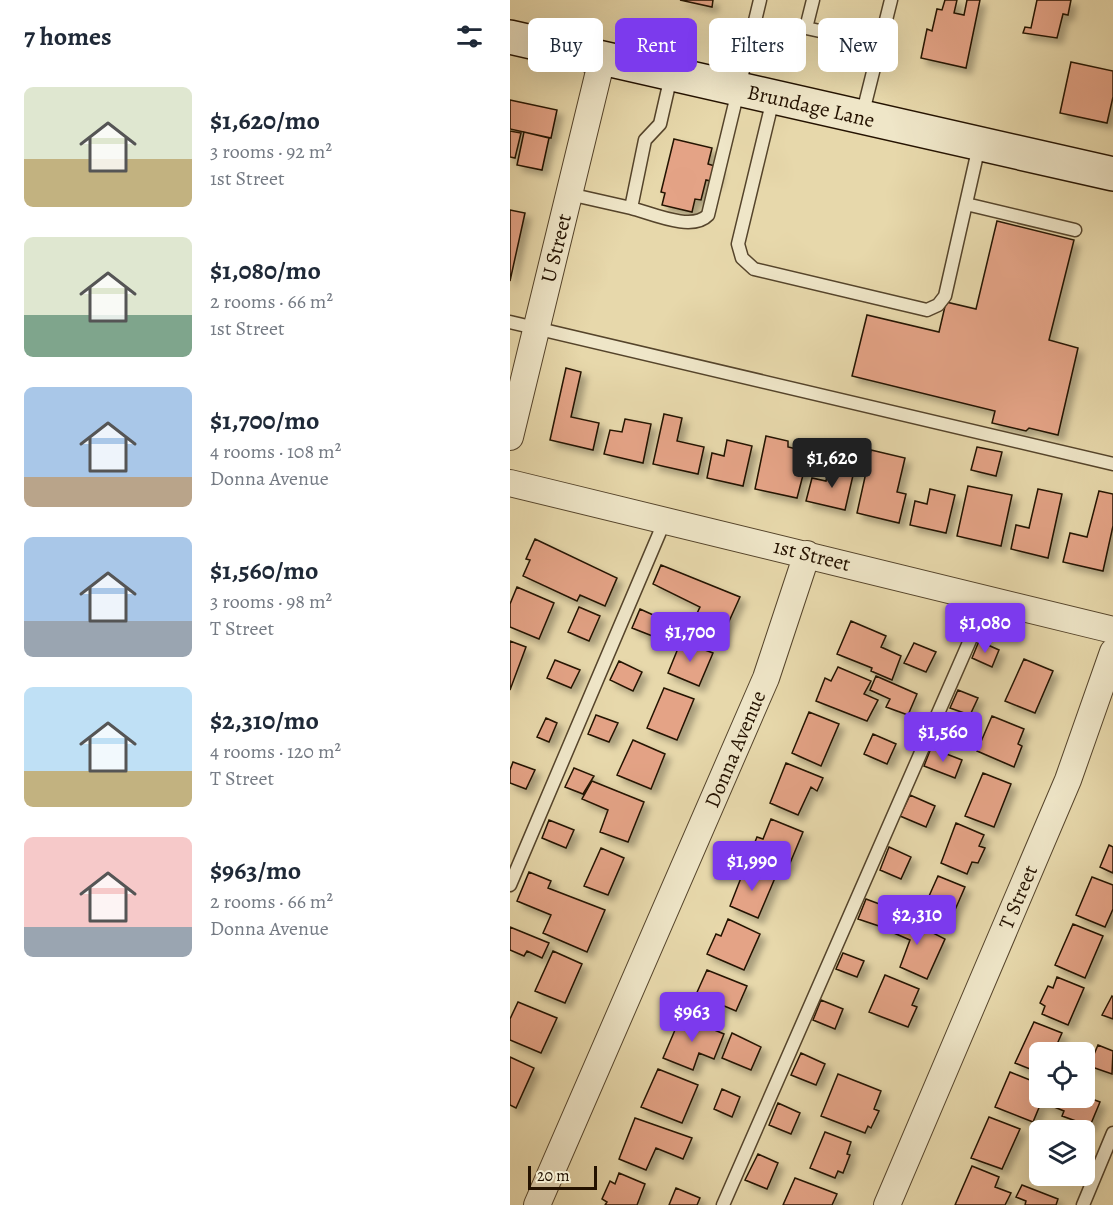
<!DOCTYPE html>
<meta charset="utf-8">
<style>
body{margin:0;font-family:Alegreya,serif;background:#f6f6f7;color:#1f2937;height:100vh;display:flex;flex-direction:column;font-size:22px;white-space:nowrap}
*{box-sizing:border-box;margin:0}
p{font-size:20px;color:#747a83}
.icon{flex:none;width:33px;height:33px;fill:none;stroke:currentColor;stroke-width:2;stroke-linecap:round;stroke-linejoin:round}
.map{position:relative;flex:1;overflow:hidden}
.sheet{display:flex;flex-direction:column;background:#fff;width:510px}
.sheet>*{flex:none}
.hud{position:absolute;left:18px;top:18px;width:495px;height:54px;display:flex;gap:12px}
.controls{position:absolute;left:519px;top:1042px;display:grid;gap:12px}
.controls a{display:grid;place-items:center;width:66px;height:66px;border-radius:9px;background:#fff;box-shadow:0 6px 24px #0002;font-size:30px}
.scale{position:absolute;left:18px;bottom:15px;width:69px;box-sizing:border-box;padding-left:6px;border:3px solid #241200;border-top:0;font-size:16px;line-height:21px;white-space:nowrap;color:#241200;-webkit-text-stroke:4px #efe6c8;paint-order:stroke}
.price{position:absolute;translate:-50% -51px;padding:0 14px;border-radius:6px;background:#7c3aed;color:#fff;font-size:20px;line-height:39px;filter:drop-shadow(0 2px 3px #0008)}
.price::after{content:'';position:absolute;left:50%;top:36px;width:18px;height:14px;margin-left:-9px;background:inherit;clip-path:polygon(0 0,100% 0,50% 100%)}
.price.current{background:#222;color:#fff}
ul{padding:0;list-style:none}
li{display:flex;align-items:center;gap:18px;height:150px;padding:0 24px}
li span{display:grid;place-items:center;flex:none;width:168px;height:120px;border-radius:9px;color:#555}
li>.icon{margin-inline-start:auto}
span .icon{width:72px;height:72px;fill:#fffc;stroke-width:1}
li b{font-size:26px}
h2{display:flex;justify-content:space-between;align-items:center;height:72px;padding:0 24px;font-size:26px}
.chip{padding:0 21px;border-radius:9px;background:#fff;box-shadow:0 6px 24px #0002;font-size:21px;line-height:54px}
.chip.current{background:#7c3aed;color:#fff}
main{display:flex;flex:1;min-height:0}
.map>svg:first-child{display:block}
.building{fill:#e4a386;stroke:#241200;stroke-width:1.5;filter:url(#shadow)}
.lines{fill:none;stroke-linecap:round;stroke-linejoin:round}
.service-casing{stroke:#55442b;stroke-width:15}
.minor-casing{stroke:#55442b;stroke-width:28}
.secondary-casing{stroke:#241200;stroke-width:36}
.service{stroke:#efe6c8;stroke-width:12}
.minor{stroke:#efe6c8;stroke-width:26}
.secondary{stroke:#efe6c8;stroke-width:33}
.labels{text-anchor:middle;dominant-baseline:central;stroke-width:5;stroke-linejoin:round;paint-order:stroke}
.street-label{font-size:21px;fill:#241200;stroke:#efe6c8}
</style>
<main>
<section class="sheet">
<h2>7 homes<svg class="icon" aria-label="filters" viewBox="0 0 24 24"><path d="M4 7h16M4 17h16"/><circle cx="9" cy="7" r="2"/><circle cx="15" cy="17" r="2"/></svg></h2>
<ul>
<li><span style="background:linear-gradient(#dfe7d0 60%,#c2b280 0)"><svg class="icon" aria-label="home" viewBox="0 0 24 24"><path d="M3 11l9-7 9 7M6 9v11h12V9"/></svg></span><div><b>$1,620/mo</b><p>3 rooms · 92 m²</p><p>1st Street</p></div></li>
<li><span style="background:linear-gradient(#dfe7d0 65%,#7fa58c 0)"><svg class="icon" aria-label="home" viewBox="0 0 24 24"><path d="M3 11l9-7 9 7M6 9v11h12V9"/></svg></span><div><b>$1,080/mo</b><p>2 rooms · 66 m²</p><p>1st Street</p></div></li>
<li><span style="background:linear-gradient(#a9c7e8 75%,#b9a48a 0)"><svg class="icon" aria-label="home" viewBox="0 0 24 24"><path d="M3 11l9-7 9 7M6 9v11h12V9"/></svg></span><div><b>$1,700/mo</b><p>4 rooms · 108 m²</p><p>Donna Avenue</p></div></li>
<li><span style="background:linear-gradient(#a9c7e8 70%,#9aa5b1 0)"><svg class="icon" aria-label="home" viewBox="0 0 24 24"><path d="M3 11l9-7 9 7M6 9v11h12V9"/></svg></span><div><b>$1,560/mo</b><p>3 rooms · 98 m²</p><p>T Street</p></div></li>
<li><span style="background:linear-gradient(#bfe0f5 70%,#c2b280 0)"><svg class="icon" aria-label="home" viewBox="0 0 24 24"><path d="M3 11l9-7 9 7M6 9v11h12V9"/></svg></span><div><b>$2,310/mo</b><p>4 rooms · 120 m²</p><p>T Street</p></div></li>
<li><span style="background:linear-gradient(#f6c9c9 75%,#9aa5b1 0)"><svg class="icon" aria-label="home" viewBox="0 0 24 24"><path d="M3 11l9-7 9 7M6 9v11h12V9"/></svg></span><div><b>$963/mo</b><p>2 rooms · 66 m²</p><p>Donna Avenue</p></div></li>
</ul>
</section>
<div class="map">
<svg width="603" height="1205" viewBox="0 0 603 1205">
<defs>
<filter id="shadow"><feDropShadow dx="5.5" dy="5.5" stdDeviation="3" flood-color="#0004"/></filter>
</defs>
<rect width="100%" height="100%" fill="#e7d8ab"/>
<filter id="stains"><feTurbulence type="fractalNoise" baseFrequency=".00333" numOctaves="4"/><feColorMatrix values="0 0 0 0 .2 0 0 0 0 .09 0 0 0 0 .02 0 0 0 .5 -.17"/></filter>
<radialGradient id="worn" r=".72"><stop offset=".6" stop-color="#630" stop-opacity="0"/><stop offset="1" stop-color="#630" stop-opacity=".3"/></radialGradient>
<path class="building" d="M170,0H203L202,7Z
M435,0H447L444,13L454,15L457,0H470L456,68L411,58L417,29L422,31L427,9L432,10Z
M527,0H561L558,15L553,14L547,38L513,33L515,27L521,28Z
M561,62L603,71V97L597,123L550,113Z
M0,100L47,110L41,138L0,129Z
M0,131L11,133L5,158L0,157Z
M14,132L39,138L32,170L7,165Z
M164,139L202,148L198,164L208,167L205,182L196,180L191,200L185,199L182,212L152,205L155,193L151,192Z
M0,210L15,213L0,281Z
M487,221L564,240L539,340L568,348L548,435L519,428L516,431L482,423L485,411L342,376L357,315L429,332L436,302L466,309Z
M56,368L71,372L61,417L89,423L83,450L40,440Z
M154,414L172,418L167,441L194,447L188,474L143,464Z
M115,419L141,424L133,463L94,454L100,430L112,432Z
M256,436L278,441V447L299,452L287,498L245,489Z
M217,440L242,446L233,486L197,478L202,453L214,456Z
M467,447L492,452L486,476L461,470Z
M361,450L395,458L387,492L396,494L389,523L347,513Z
M319,466L344,471L335,510L296,501L302,478L316,481Z
M458,486L502,495L491,546L447,536Z
M420,489L445,495L436,533L400,525L405,501L417,504Z
M528,489L552,494L538,558L501,549L506,525L519,528Z
M589,491L603,494V526L593,571L553,562L560,533L577,537Z
M25,539L107,578L95,606L70,595L67,601L13,576L20,560L16,559Z
M151,565L230,597L211,639L181,626L190,607L143,584Z
M7,587L44,603L29,639L0,627V604Z
M69,607L90,616L79,641L58,632Z
M130,609L152,619L145,637L122,628Z
M341,621L376,636L371,647L391,656L382,680L361,671L362,668L327,654Z
M0,641L16,647L0,690Z
M171,641L203,653L189,686L158,673Z
M469,641L489,650L482,667L462,658Z
M404,643L426,652L416,672L394,663Z
M514,659L543,671L525,713L495,701Z
M45,660L70,670L61,688L37,678Z
M109,661L132,672L123,691L100,680Z
M328,667L361,681L354,694L368,700L357,721L306,701L315,678L321,681Z
M366,676L407,694L398,715L376,707L380,699L360,690Z
M154,688L184,699L167,740L137,728Z
M448,690L468,698L460,715L440,708Z
M299,712L329,724L311,766L282,753Z
M86,715L108,723L99,742L78,734Z
M482,716L514,729L508,744L512,746L504,767L467,751Z
M36,718L47,723L39,742L27,737Z
M363,734L386,744L377,764L354,754Z
M123,740L155,754L141,789L107,775Z
M421,748L452,760L445,778L414,766Z
M3,762L25,770L16,789L0,783V770Z
M276,763L313,778L307,791L301,787L288,815L260,803Z
M64,768L84,776L73,794L55,787Z
M473,773L501,784L484,827L455,816Z
M82,781L134,802L118,842L90,832L98,810L72,799Z
M400,795L425,806L416,827L390,816Z
M261,819L293,832L278,868L241,852L247,837L253,839Z
M39,820L64,830L56,848L32,838Z
M446,823L474,835L469,846L475,848L468,863L462,862L457,874L431,863Z
M599,845L603,847V873L590,867Z
M379,847L401,857L391,879L370,870Z
M91,848L114,858L98,895L74,886Z
M236,865L265,878L248,918L220,906Z
M19,872L41,881L38,888L95,910L77,952L33,933L41,915L7,901Z
M428,876L455,887L438,926L411,914Z
M582,877L603,885V909L595,927L566,915Z
M356,899L380,908L372,927L348,919Z
M384,913L435,939L417,979L390,967L400,940L377,930Z
M218,919L250,934L234,970L197,954L206,934L211,936Z
M563,924L593,936L575,978L545,965Z
M0,927L39,943L32,958L17,951L14,956L0,950Z
M43,951L72,964L55,1003L25,991Z
M333,953L354,961L347,977L326,969Z
M197,970L237,986L226,1011L212,1005L207,1019L180,1008Z
M375,975L409,989L402,1005L407,1007L398,1027L359,1012Z
M547,977L574,988L558,1025L532,1014L535,1006L530,1003L538,986L543,988Z
M602,996L603,997V1019L592,1015Z
M311,1000L333,1009L325,1029L303,1020Z
M8,1002L47,1018L31,1053L0,1040V1019Z
M171,1016L214,1034L204,1059L189,1053L183,1070L153,1058Z
M524,1022L552,1033L543,1053H530V1073L505,1063Z
M222,1033L251,1047L241,1070L212,1058Z
M588,1045L603,1051L602,1074L579,1066Z
M291,1053L315,1064L306,1085L281,1075Z
M0,1057L24,1068L6,1108L0,1105Z
M148,1069L188,1085L172,1123L131,1107Z
M500,1072L530,1084V1098H533L523,1122L485,1107Z
M328,1074L371,1091L364,1109L369,1111L361,1128L358,1126L355,1133L311,1116Z
M212,1089L230,1097L222,1117L204,1109Z
M574,1096L590,1102L580,1126L552,1116L554,1111L532,1102L534,1098Z
M268,1103L290,1113L281,1134L259,1125Z
M479,1117L510,1129L492,1169L461,1158Z
M125,1118L182,1138L173,1159L146,1148L136,1170L109,1159Z
M315,1132L341,1142L337,1154L340,1155L333,1173L328,1171L325,1178L300,1168Z
M248,1154L268,1163L257,1189L235,1180Z
M462,1166L489,1177L485,1187L501,1193L495,1205H445Z
M109,1173L135,1184L127,1205H95L97,1202L92,1199L100,1181L105,1184Z
M285,1178L327,1194L322,1205H273Z
M512,1185L548,1199L546,1205H515L516,1201L506,1197Z
M166,1188L190,1198L187,1205H159Z"/>
<g class="lines">
<g class="service-casing">
<path id="service" d="M303,0L296,28L370,44
M263,99L228,244L232,258L244,269L417,310L428,305L435,296L469,146
M352,116L381,0
M59,194L121,208L135,140L150,124L161,76
M456,204L565,230
M121,208C141,213 182,232 198,215L250,0
M0,322L603,464
M0,885L155,520
M213,1205L478,599
M573,1205L603,1133"/>
</g>
<g class="minor-casing">
<path id="minor" d="M0,437L92,59
M0,483L603,630
M27,1205L256,678L297,554
M377,1205L558,780L603,652"/>
</g>
<g class="secondary-casing">
<path id="secondary" d="M0,37L603,174"/>
</g>
<use href="#service" class="service"/>
<use href="#minor" class="minor"/>
<use href="#secondary" class="secondary"/>
</g>
<g class="labels">
<g class="street-label">
<text transform="translate(301 106) rotate(13)">Brundage Lane</text>
<text transform="translate(46 248) rotate(-76)">U Street</text>
<text transform="translate(302 555) rotate(14)">1st Street</text>
<text transform="translate(225 749) rotate(-67)">Donna Avenue</text>
<text transform="translate(508 897) rotate(-67)">T Street</text>
</g>
</g>
<rect width="100%" height="100%" filter="url(#stains)"/>
<rect width="100%" height="100%" fill="url(#worn)"/>
</svg>
<div class="controls">
<a><svg class="icon" aria-label="locate" viewBox="0 0 24 24"><circle cx="12" cy="12" r="6"/><path d="M12 2v4M12 18v4M2 12h4M18 12h4"/></svg></a>
<a><svg class="icon" aria-label="layers" viewBox="0 0 24 24"><path d="M12 4l9 5-9 5-9-5zM3 14l9 5 9-5"/></svg></a>
</div>
<div class="scale">20 m</div>
<b class="price current" style="left:322px;top:489px">$1,620</b>
<b class="price" style="left:475px;top:654px">$1,080</b>
<b class="price" style="left:180px;top:663px">$1,700</b>
<b class="price" style="left:433px;top:763px">$1,560</b>
<b class="price" style="left:242px;top:892px">$1,990</b>
<b class="price" style="left:407px;top:946px">$2,310</b>
<b class="price" style="left:182px;top:1043px">$963</b>
<div class="hud">
<a class="chip">Buy</a>
<a class="chip current">Rent</a>
<a class="chip">Filters</a>
<a class="chip">New</a>
</div>
</div>
</main>
